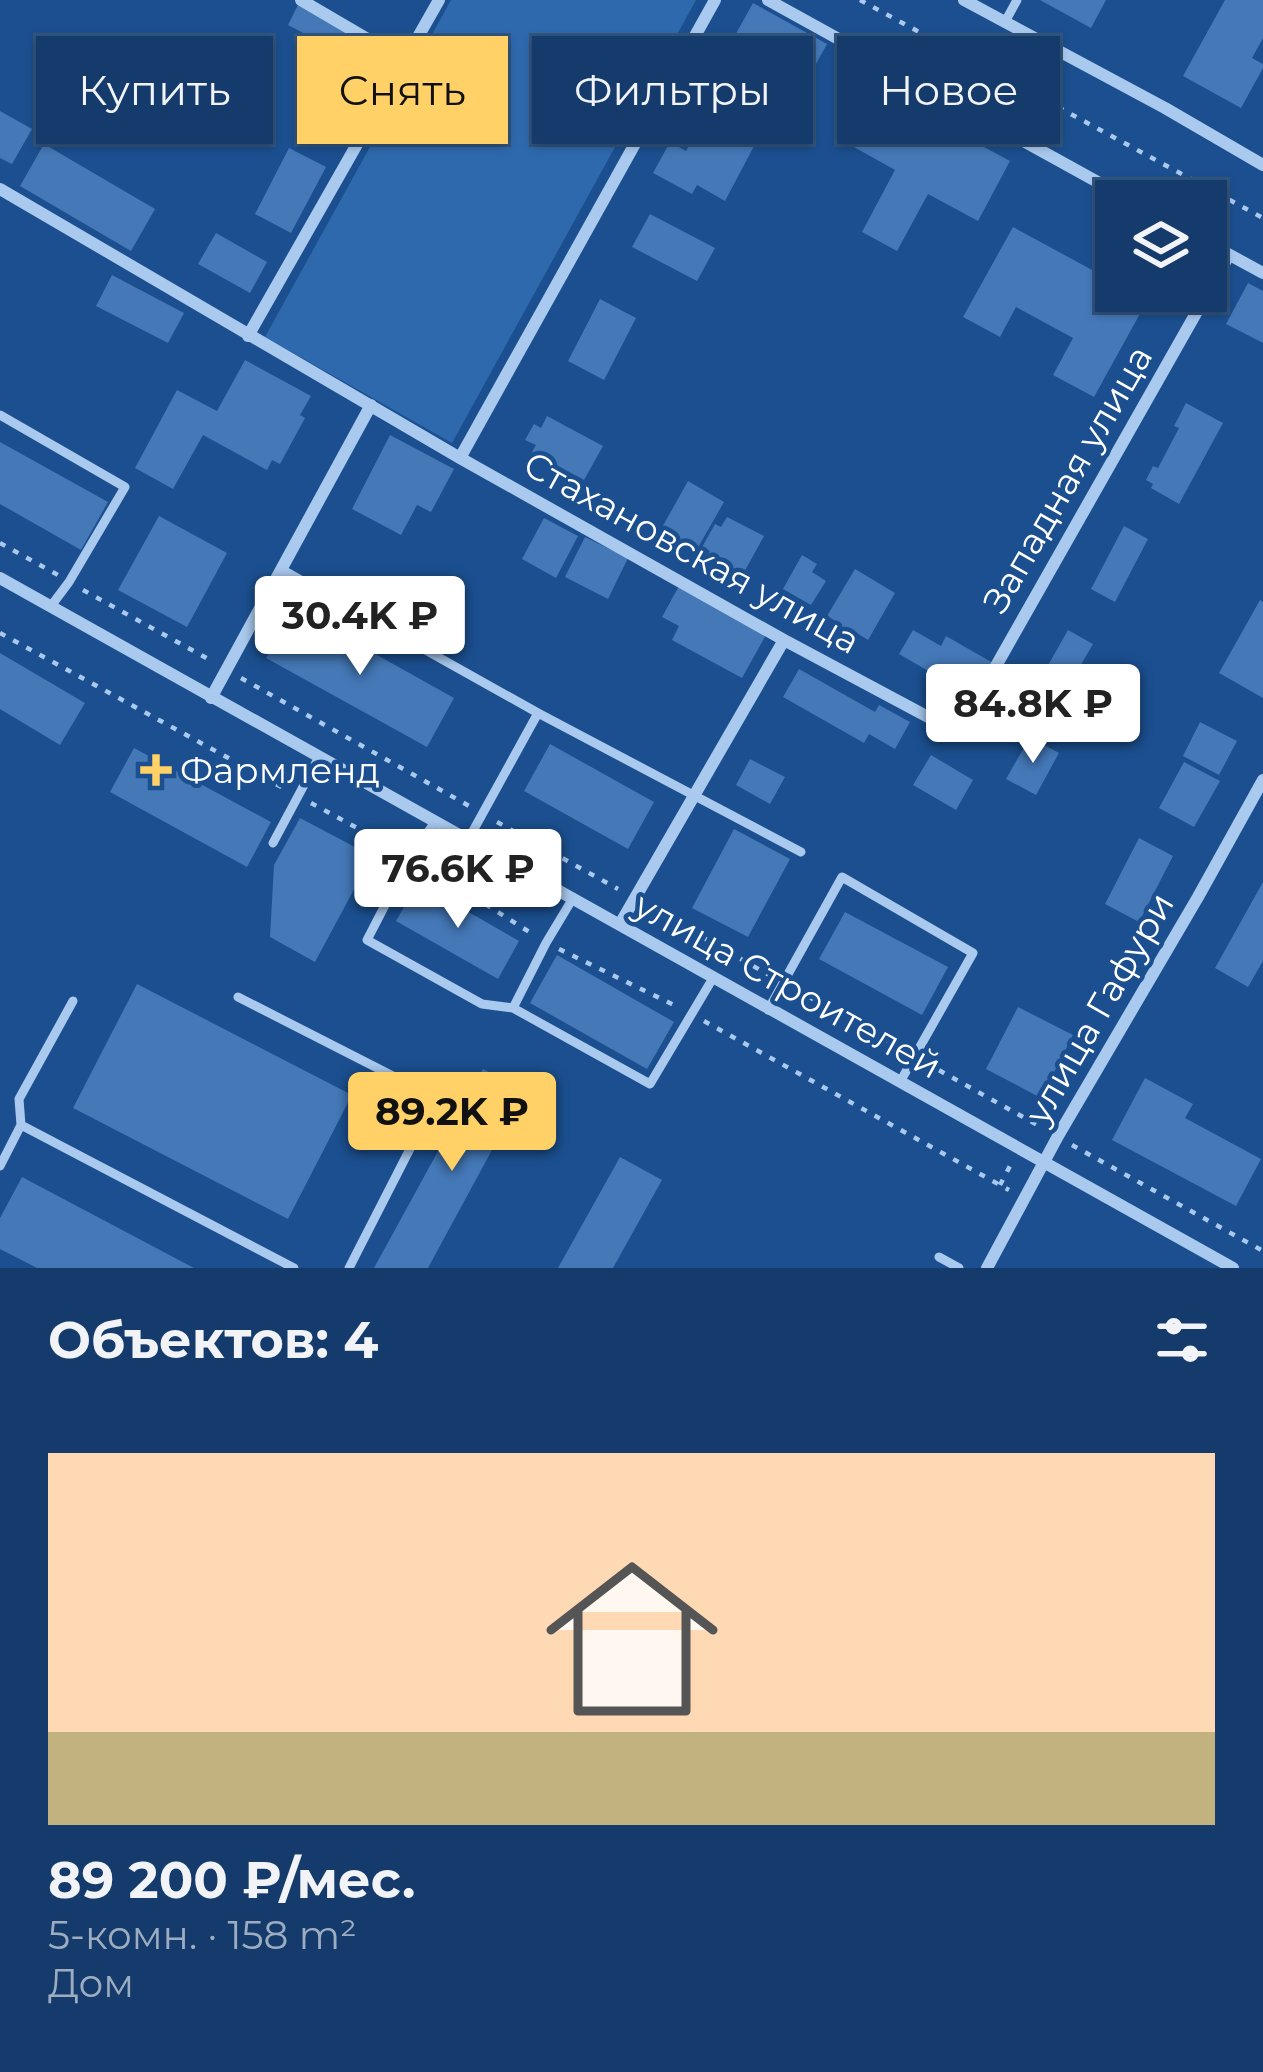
<!DOCTYPE html>
<html lang="ru">
<meta charset="utf-8">
<style>
body{margin:0;font-family:Montserrat,sans-serif;background:#1d4271;color:#f1f3f6;height:100vh;display:flex;flex-direction:column;font-size:45px;white-space:nowrap}
*{box-sizing:border-box;margin:0}
p{font-size:39px;color:#9dadc1}
.icon{flex:none;width:66px;height:66px;fill:none;stroke:currentColor;stroke-width:2;stroke-linecap:round;stroke-linejoin:round}
.map{position:relative;height:1268px;overflow:hidden}
.sheet{display:flex;flex-direction:column;background:#143b6b;flex:1}
.sheet>*{flex:none}
.banner{position:absolute;left:36px;top:36px;width:1191px;height:108px;display:flex;gap:24px}
.tools{position:absolute;left:1095px;top:180px;display:grid;gap:24px}
.tools a{display:grid;place-items:center;width:132px;height:132px;border-radius:0px;background:#143b6b;box-shadow:0 3px 9px #0004,0 0 0 3px #33557e;font-size:60px}
.price{position:absolute;translate:-50% -102px;padding:0 27px;border-radius:12px;background:#fff;color:#222;font-size:39px;line-height:78px;filter:drop-shadow(0 3px 6px #0008)}
.price::after{content:'';position:absolute;left:50%;top:72px;width:36px;height:27px;margin-left:-18px;background:inherit;clip-path:polygon(0 0,100% 0,50% 100%)}
.price.current{background:#ffd166;color:#111}
ul{padding:0;list-style:none}
li{display:grid;align-content:center;gap:24px;height:636px;padding:0 48px}
li span{display:grid;place-items:center;height:372px;border-radius:0px;color:#555}
li>.icon{margin-inline-start:auto}
span .icon{width:216px;height:216px;fill:#fffc;stroke-width:1}
li b{font-size:51px}
h2{display:flex;justify-content:space-between;align-items:center;height:144px;padding:0 48px;font-size:51px}
.tag{padding:0 42px;border-radius:0px;background:#143b6b;box-shadow:0 3px 9px #0004,0 0 0 3px #33557e;font-size:42px;line-height:108px}
.tag.current{background:#ffd166;color:#111}
.map>svg:first-child{display:block}
.green{fill:#2e69ad}
.building{fill:#4478b7}
.lines{fill:none;stroke-linecap:round;stroke-linejoin:round}
.path{stroke:#a9c9ee;stroke-width:4.5;stroke-dasharray:6 9;stroke-linecap:butt}
.service{stroke:#a9c9ee;stroke-width:9}
.minor{stroke:#a9c9ee;stroke-width:12}
.poi-dot{fill:#ffd166;stroke:#1b4f8f;stroke-width:4.5}
.labels{text-anchor:middle;dominant-baseline:central;stroke-width:9;stroke-linejoin:round;paint-order:stroke}
.street-label{font-size:36px;fill:#fff;stroke:#1b4f8f}
.poi-label{font-size:36px;fill:#fff;stroke:#1b4f8f;text-anchor:start}
</style>
<div class="map">
<svg width="1263" height="1268" viewBox="0 0 1263 1268">
<rect width="100%" height="100%" fill="#1b4f8f"/>
<path class="green" d="M451,0H696L452,443L265,337Z"/>
<path class="building" d="M1040,0H1106L1091,28Z
M1225,0H1263V38L1252,58L1263,64V68L1241,108L1183,76Z
M753,3L827,44L807,80L733,39Z
M298,5L367,42L357,60L383,74L349,137L310,115L343,54L288,25Z
M874,88L1010,161L978,221L928,194L897,251L862,232L895,170L845,142Z
M711,104L762,131L725,201L697,185L692,194L653,173L670,142L686,151Z
M0,111L32,129L12,164L0,158Z
M44,144L155,209L131,251L20,186Z
M289,148L326,167L291,233L255,214Z
M650,214L715,248L697,281L632,247Z
M1013,227L1116,283V291H1130L1147,301L1094,397L1053,375L1073,338L1016,307L1000,337L963,317Z
M216,233L267,262L250,293L198,264Z
M112,275L184,313L168,343L96,306Z
M1248,283L1263,291V343L1226,324Z
M600,299L636,318L604,380L568,361Z
M245,360L311,396L300,415L305,418L280,464L272,460L267,470L203,435L173,489L135,468L177,390L217,411Z
M1186,403L1223,423L1179,504L1151,488L1153,484L1146,480L1153,466L1158,468L1179,428L1174,426Z
M547,416L603,446L584,480L532,452L536,445L525,440L534,424L541,428Z
M390,435L454,469L431,512L417,505L401,535L352,509Z
M0,442L108,502L81,550L0,504Z
M688,481L724,502L696,551L660,531Z
M159,516L227,553L187,627L118,590Z
M727,517L764,536L742,576L707,557L710,551L702,547L715,524L721,527Z
M544,518L578,536L556,578L522,559Z
M1124,526L1148,539L1115,602L1091,589Z
M585,537L628,558L608,599L565,577Z
M802,555L817,564L812,572L826,581L811,605L783,589Z
M855,569L895,593L868,640L852,630L845,637L829,628L834,620L827,616Z
M679,586L767,633L742,678L672,640L679,626L662,617Z
M1260,600L1263,602V698L1219,673Z
M293,608L454,698L427,747L266,658Z
M913,630L941,646L946,636L993,663L973,697L899,654Z
M1068,630L1093,644L1058,704L1034,690Z
M0,653L85,703L60,745L0,709Z
M799,669L875,712L879,705L910,722L895,749L869,734L864,743L783,697Z
M1200,722L1237,741L1219,775L1183,756Z
M1030,737L1059,753L1036,795L1006,779Z
M550,744L654,802L628,849L524,791Z
M134,748L271,822L247,867L110,792Z
M931,755L973,780L956,810L913,785Z
M750,759L785,777L770,804L736,785Z
M1184,762L1220,781L1194,827L1159,808Z
M300,818L372,856L315,962L270,937L274,865Z
M734,829L790,859L748,937L692,908Z
M1139,838L1173,856L1139,922L1105,904Z
M1263,882V961L1248,987L1215,968Z
M418,883L519,941L498,979L396,921Z
M845,912L948,967L922,1015L819,959Z
M557,955L674,1022L647,1069L530,1003Z
M137,984L352,1095L288,1219L73,1108Z
M1018,1007L1073,1035L1041,1098L986,1069Z
M483,1069L524,1091L428,1268H374Z
M1145,1078L1193,1104L1185,1118L1261,1159L1236,1206L1112,1140Z
M620,1157L662,1180L613,1268H558Z
M22,1177L194,1268H37L0,1249V1218Z"/>
<g class="lines">
<path class="path" d="M860,0L1263,218
M0,543L58,575
M83,590L210,660
M0,633L285,789
M241,678L471,807
M311,803L396,849
M497,822L618,889
M422,864L534,935
M649,907L769,975
M559,949L678,1007
M795,989L900,1048
M704,1021L1009,1190
M926,1063L1041,1127
M1072,1145L1263,1251
M1000,1185L1011,1164"/>
<path class="service" d="M1005,22L1017,0
M0,415L125,487L69,582L51,606
M281,569L538,713L468,840
M538,713L801,852
M435,822L410,857L367,940L482,1004L513,1008
M273,843L319,757
M573,898L546,943L513,1008L650,1084L713,978
M238,997L436,1098L349,1268
M768,1010L842,877L973,953L900,1082
M21,1125L19,1099L73,1001
M0,1166L21,1125L294,1268
M939,1257L959,1268"/>
<path class="minor" d="M301,0L405,61
M768,0L1132,201
M964,0L1165,108L1263,165
M0,189L460,458L784,640L958,733L1229,255
M1206,242L1263,273
M248,336L439,0
M460,458L715,0
M0,578L1233,1268
M211,698L371,405
M620,924L784,640
M987,1268L1058,1136L1198,897L1263,780"/>
</g>
<path class="poi-dot" d="M150 752h12v12h12v12h-12v12h-12v-12h-12v-12h12z"/>
<g class="labels">
<g class="street-label">
<text transform="translate(1067 479) rotate(-60)">Западная улица</text>
<text transform="translate(692 552) rotate(29)">Стахановская улица</text>
<text transform="translate(788 985) rotate(29)">улица Строителей</text>
<text transform="translate(1099 1008) rotate(-60)">улица Гафури</text>
</g>
<g class="poi-label">
<text x="180" y="770">Фармленд</text>
</g>
</g>
</svg>
<div class="tools">
<a><svg class="icon" aria-label="layers" viewBox="0 0 24 24"><path d="M12 4l9 5-9 5-9-5zM3 14l9 5 9-5"/></svg></a>
</div>
<b class="price" style="left:360px;top:678px">30.4K ₽</b>
<b class="price" style="left:1033px;top:766px">84.8K ₽</b>
<b class="price" style="left:458px;top:931px">76.6K ₽</b>
<b class="price current" style="left:452px;top:1174px">89.2K ₽</b>
<div class="banner">
<a class="tag">Купить</a>
<a class="tag current">Снять</a>
<a class="tag">Фильтры</a>
<a class="tag">Новое</a>
</div>
</div>
<section class="sheet">
<h2>Объектов: 4<svg class="icon" aria-label="filters" viewBox="0 0 24 24"><path d="M4 7h16M4 17h16"/><circle cx="9" cy="7" r="2"/><circle cx="15" cy="17" r="2"/></svg></h2>
<ul>
<li><span style="background:linear-gradient(#ffd9b3 75%,#c2b280 0)"><svg class="icon" aria-label="home" viewBox="0 0 24 24"><path d="M3 11l9-7 9 7M6 9v11h12V9"/></svg></span><div><b>89 200 ₽/мес.</b><p>5-комн. · 158 m²</p><p>Дом</p></div></li>
</ul>
</section>
